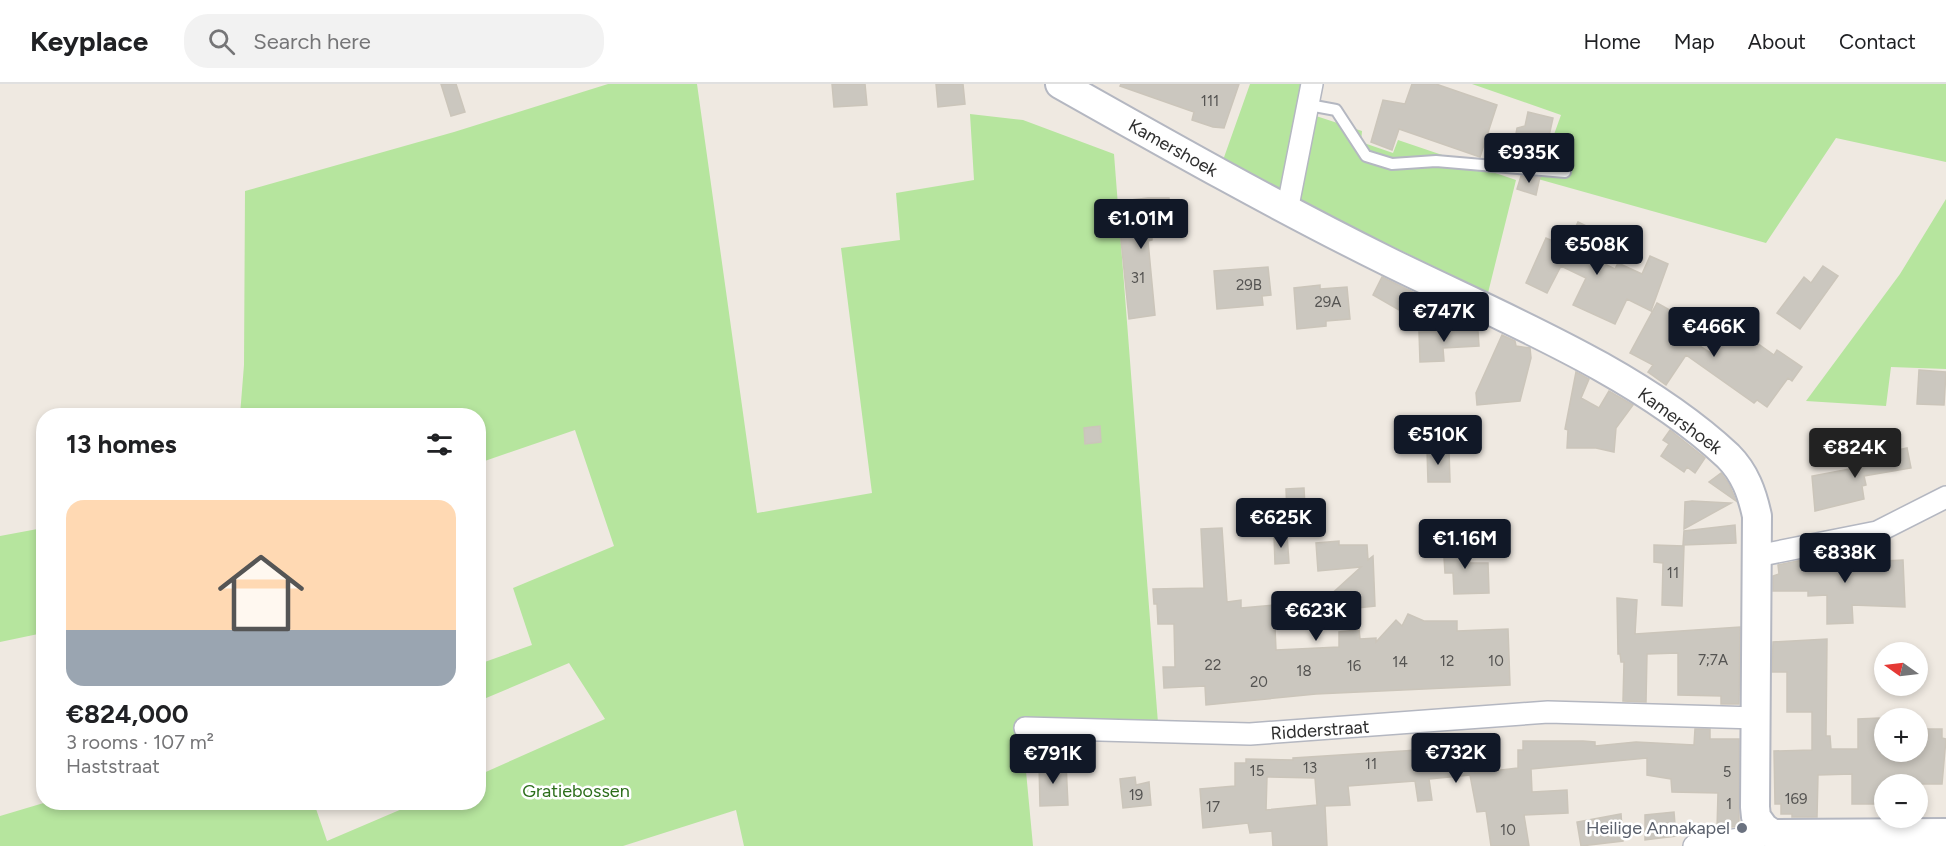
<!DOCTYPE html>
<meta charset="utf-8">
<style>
body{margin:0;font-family:Figtree,sans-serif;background:#f2f2f2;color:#202124;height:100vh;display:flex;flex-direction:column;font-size:22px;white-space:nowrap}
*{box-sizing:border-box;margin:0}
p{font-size:20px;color:#757577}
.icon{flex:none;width:33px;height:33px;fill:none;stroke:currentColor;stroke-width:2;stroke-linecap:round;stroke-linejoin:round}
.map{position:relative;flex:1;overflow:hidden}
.details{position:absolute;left:36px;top:324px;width:450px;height:402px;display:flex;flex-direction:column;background:#fff;border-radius:24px;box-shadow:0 3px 9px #0003}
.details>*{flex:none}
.needle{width:39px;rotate:284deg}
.fabs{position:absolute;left:1874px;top:558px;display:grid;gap:12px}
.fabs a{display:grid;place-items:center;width:54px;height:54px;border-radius:50%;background:#fff;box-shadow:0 3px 9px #0003;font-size:30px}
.price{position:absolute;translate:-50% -51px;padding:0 14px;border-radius:6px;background:#111827;color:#fff;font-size:20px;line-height:39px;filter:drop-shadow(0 2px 3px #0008)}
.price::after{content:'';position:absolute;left:50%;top:36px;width:18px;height:14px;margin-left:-9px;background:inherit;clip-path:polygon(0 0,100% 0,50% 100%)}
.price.selected{background:#222;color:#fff}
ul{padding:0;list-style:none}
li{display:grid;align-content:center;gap:12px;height:318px;padding:0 30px}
li span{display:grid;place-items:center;height:186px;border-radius:18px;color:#555}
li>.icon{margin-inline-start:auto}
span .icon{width:108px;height:108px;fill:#fffc;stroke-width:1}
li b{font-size:26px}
h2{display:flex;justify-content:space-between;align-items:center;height:72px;padding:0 30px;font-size:26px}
header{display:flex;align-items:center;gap:36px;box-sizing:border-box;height:84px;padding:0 30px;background:#fff;border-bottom:2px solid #e0e0e0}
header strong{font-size:28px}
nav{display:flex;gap:33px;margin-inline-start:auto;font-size:21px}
.search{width:420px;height:54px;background:#f2f2f2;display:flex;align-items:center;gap:15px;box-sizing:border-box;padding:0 21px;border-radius:24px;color:#757577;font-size:22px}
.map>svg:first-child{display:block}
.green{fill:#b6e59e}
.building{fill:#cbc7bf;stroke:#cbc5ba;stroke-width:1.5;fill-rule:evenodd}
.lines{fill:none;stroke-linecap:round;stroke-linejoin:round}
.lane-casing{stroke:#b4b7c1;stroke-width:14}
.street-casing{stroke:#b4b7c1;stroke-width:24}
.secondary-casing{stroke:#b4b7c1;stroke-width:32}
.lane{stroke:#fff;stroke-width:10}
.street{stroke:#fff;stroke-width:21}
.secondary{stroke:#fff;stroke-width:28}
.worship-dot{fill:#6b7280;stroke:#fff;stroke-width:2}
.labels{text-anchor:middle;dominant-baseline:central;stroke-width:5;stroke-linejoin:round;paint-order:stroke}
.number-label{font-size:15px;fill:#555452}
.street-label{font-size:18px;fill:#2e2e2e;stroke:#fff}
.park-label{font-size:18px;fill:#2c6e1b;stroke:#fff}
.worship-label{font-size:18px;fill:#5b616d;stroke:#fff;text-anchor:end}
</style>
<header>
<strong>Keyplace</strong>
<div class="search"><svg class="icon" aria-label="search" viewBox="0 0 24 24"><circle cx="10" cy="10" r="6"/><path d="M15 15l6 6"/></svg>Search here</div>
<nav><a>Home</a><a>Map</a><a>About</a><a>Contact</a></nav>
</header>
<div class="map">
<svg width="1946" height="762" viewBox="0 0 1946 762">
<rect width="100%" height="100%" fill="#efe9e1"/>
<path class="green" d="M608,0H697L757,429L872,409L841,164L900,156L896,109L974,96L970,30L1023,36L1114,70L1158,639L1021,634L1033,762H744L736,726L623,762H0V732L47,718L314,719L327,757L416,719L478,718L479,691L605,635L569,579L479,617V580L532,561L513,504L614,462L575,346L479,379L478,332L240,331L244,281L245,107L454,48Z
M1250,0H1305L1283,114L1222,79Z
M1472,0H1946V78L1836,54L1766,159L1538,95L1561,31Z
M1316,32L1362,47L1361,58L1393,69L1398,56L1516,96L1488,209L1297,116Z
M1946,115V285L1891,283L1886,322L1806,317L1900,190Z
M43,444V549L0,558V452Z"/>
<path class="building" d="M441,0H456L465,28L451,32Z
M832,0H865L867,21L834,23Z
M936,0H963L965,20L938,23Z
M1121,0H1239L1224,44L1213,43L1192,36L1194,28L1120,2Z
M1412,0H1436L1497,21L1480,73L1399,45L1392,66L1371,58L1383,16L1405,20Z
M1528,28L1553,34L1543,79L1525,77L1527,73L1518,71L1521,57L1515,55L1517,44L1525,42Z
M1521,92L1540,93L1536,111L1517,105Z
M1148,114H1169L1172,146L1152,147V156L1148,157L1155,231L1129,235L1120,146L1123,145L1122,117Z
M1578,138L1599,148L1588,172L1615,185L1618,179L1642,190L1650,172L1668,180L1651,227L1627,215L1615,240L1573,221L1586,194L1561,182L1547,209L1526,199L1546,154L1566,163Z
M1823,182L1838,192L1800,245L1777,229L1804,193L1811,199Z
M1268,183L1271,211L1262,212L1263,221L1217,225L1214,187Z
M1382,193L1425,214L1418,231V245L1401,246V227L1373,211Z
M1320,201V205L1347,203L1350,235L1326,237V242L1297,245L1294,204Z
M1657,219L1686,235L1679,249L1714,271L1733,242L1774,271L1777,266L1802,283L1792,297L1788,294L1767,323L1757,316L1754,319L1686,271L1666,301L1648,288L1653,281L1630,269Z
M1478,247L1479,262L1443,264L1444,277L1420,278L1419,248Z
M1502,251L1515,257L1516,262L1530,264L1531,274L1520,317L1477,321L1476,309Z
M1919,286L1946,288L1944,321L1917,320Z
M1576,288L1589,295L1581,314L1599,324L1609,307L1633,321L1616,344L1614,368L1596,364H1567L1568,346L1565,345Z
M1100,342L1101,358L1085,360L1084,344Z
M1670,346L1705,374L1695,389L1687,383L1684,388L1661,372L1669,360L1663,356Z
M1907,364L1911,384L1864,392L1866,401L1862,402L1864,415L1815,427L1812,392L1855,384L1854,376Z
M1427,366H1449L1450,398H1428Z
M1721,389L1729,400L1736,417L1709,398Z
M1304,404L1306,442L1275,444L1274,430H1287L1286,405Z
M1692,417L1731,419L1684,445L1685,418Z
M1735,441L1736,459L1683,461L1684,447Z
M1222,444L1227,518L1241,516V524L1274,521L1276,566L1339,563V548L1357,546L1327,514L1361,483L1318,487L1316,459L1339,457V461H1367L1368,476L1373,472L1375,522L1357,524L1360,555L1376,554V558L1396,536L1402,542L1408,530L1424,537H1457V547L1508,545L1510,601L1316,610L1206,621L1205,602L1164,604L1163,583H1175L1174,540H1158L1157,520H1154L1153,505L1204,504L1201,445Z
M1287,450L1289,479L1275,480L1274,451Z
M1443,458H1468L1470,479H1488L1489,509L1454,510L1453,489H1445Z
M1654,461L1684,462L1682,522L1662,521L1663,479L1654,478Z
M1841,468L1843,479L1903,476L1905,523L1852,521L1853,539L1827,540V511L1808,512V507H1773V492L1779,490L1778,481Z
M1617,514L1637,516L1635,550L1740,543L1739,620H1721V612L1678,611V569L1647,570L1646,618L1623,617L1624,578H1621L1620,570H1618Z
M1827,555L1826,652H1830L1831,665H1858V635L1879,634L1878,654L1880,668H1917V654H1928V645H1942V654L1946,655L1942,700H1884V720H1852V690L1818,691L1817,733H1792V730H1781V720H1775L1774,667L1812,666V628H1787V588H1772L1773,558Z
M1695,645H1710V655H1739V742L1717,745L1718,709L1672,708L1671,695L1647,691V674L1531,685L1532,708L1567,706L1568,729L1524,731L1529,762H1491L1486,727L1477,728L1470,691L1429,695L1432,716L1418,717L1415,697L1348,702L1350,721L1325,722L1327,762H1273L1272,747L1250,749L1248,739L1203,744L1200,705L1235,702V679H1246V675L1293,676V674L1418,666V664L1433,661L1473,659L1475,689L1518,684V666H1523V657H1583L1595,658V662L1636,658L1694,661ZM1267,693L1315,694L1317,721L1266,726Z
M1066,679L1068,721L1040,722L1039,680Z
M1135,693L1136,701L1149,698L1151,721L1123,724L1120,695Z
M1674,728L1676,752L1645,756V731Z
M1621,730L1623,757L1581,762L1577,738Z"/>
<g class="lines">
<g class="lane-casing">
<path id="lane" d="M1309,21L1336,26L1366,72L1392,80L1436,77L1565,88"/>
</g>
<g class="street-casing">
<path id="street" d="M1287,127L1312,0
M1757,472L1877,448L1946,413
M1025,644L1250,650L1548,628L1757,634
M1694,762L1773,750"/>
</g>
<g class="secondary-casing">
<path id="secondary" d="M1060,0C1168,61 1276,122 1387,177C1498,232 1637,287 1728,372C1745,389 1752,409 1757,432L1755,723L1756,733L1764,744L1773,750L1946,749"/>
</g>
<use href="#lane" class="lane"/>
<use href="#street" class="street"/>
<use href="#secondary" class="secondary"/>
</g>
<circle class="worship-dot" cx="1742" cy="744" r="6"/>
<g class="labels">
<g class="number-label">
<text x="1210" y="17">111</text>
<text x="1138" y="194">31</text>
<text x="1249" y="201">29B</text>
<text x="1328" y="218">29A</text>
<text x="1673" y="489">11</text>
<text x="1713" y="576">7;7A</text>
<text x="1447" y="577">12</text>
<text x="1496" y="577">10</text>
<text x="1400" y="578">14</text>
<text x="1213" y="581">22</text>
<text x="1354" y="582">16</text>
<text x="1304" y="587">18</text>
<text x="1259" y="598">20</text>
<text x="1371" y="680">11</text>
<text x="1310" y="684">13</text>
<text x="1257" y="687">15</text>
<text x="1727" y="688">5</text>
<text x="1136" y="711">19</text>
<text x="1796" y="715">169</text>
<text x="1729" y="720">1</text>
<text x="1213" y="723">17</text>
<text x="1508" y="746">10</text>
</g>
<g class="street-label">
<text transform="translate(1173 64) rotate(29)">Kamershoek</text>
<text transform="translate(1680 337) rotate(36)">Kamershoek</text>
<text transform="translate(1320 646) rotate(-4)">Ridderstraat</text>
</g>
<g class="park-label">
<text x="576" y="707">Gratiebossen</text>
</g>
<g class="worship-label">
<text x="1730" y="744">Heilige Annakapel</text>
</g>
</g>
</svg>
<div class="fabs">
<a><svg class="needle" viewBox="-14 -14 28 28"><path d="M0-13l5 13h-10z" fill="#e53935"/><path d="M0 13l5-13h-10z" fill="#757577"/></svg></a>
<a>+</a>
<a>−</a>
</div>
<b class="price" style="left:1529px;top:100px">€935K</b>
<b class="price" style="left:1141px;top:166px">€1.01M</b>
<b class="price" style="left:1597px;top:192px">€508K</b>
<b class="price" style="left:1444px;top:259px">€747K</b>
<b class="price" style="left:1714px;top:274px">€466K</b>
<b class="price" style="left:1438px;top:382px">€510K</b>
<b class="price selected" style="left:1855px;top:395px">€824K</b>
<b class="price" style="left:1281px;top:465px">€625K</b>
<b class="price" style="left:1465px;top:486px">€1.16M</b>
<b class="price" style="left:1845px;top:500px">€838K</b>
<b class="price" style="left:1316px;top:558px">€623K</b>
<b class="price" style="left:1456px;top:700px">€732K</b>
<b class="price" style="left:1053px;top:701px">€791K</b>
<section class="details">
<h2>13 homes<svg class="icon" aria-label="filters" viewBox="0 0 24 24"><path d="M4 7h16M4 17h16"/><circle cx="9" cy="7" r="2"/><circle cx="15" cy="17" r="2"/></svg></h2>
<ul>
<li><span style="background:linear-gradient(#ffd9b3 70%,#9aa5b1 0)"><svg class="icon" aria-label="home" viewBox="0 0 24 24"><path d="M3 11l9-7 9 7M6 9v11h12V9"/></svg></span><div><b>€824,000</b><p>3 rooms · 107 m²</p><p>Haststraat</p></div></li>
</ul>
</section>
</div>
